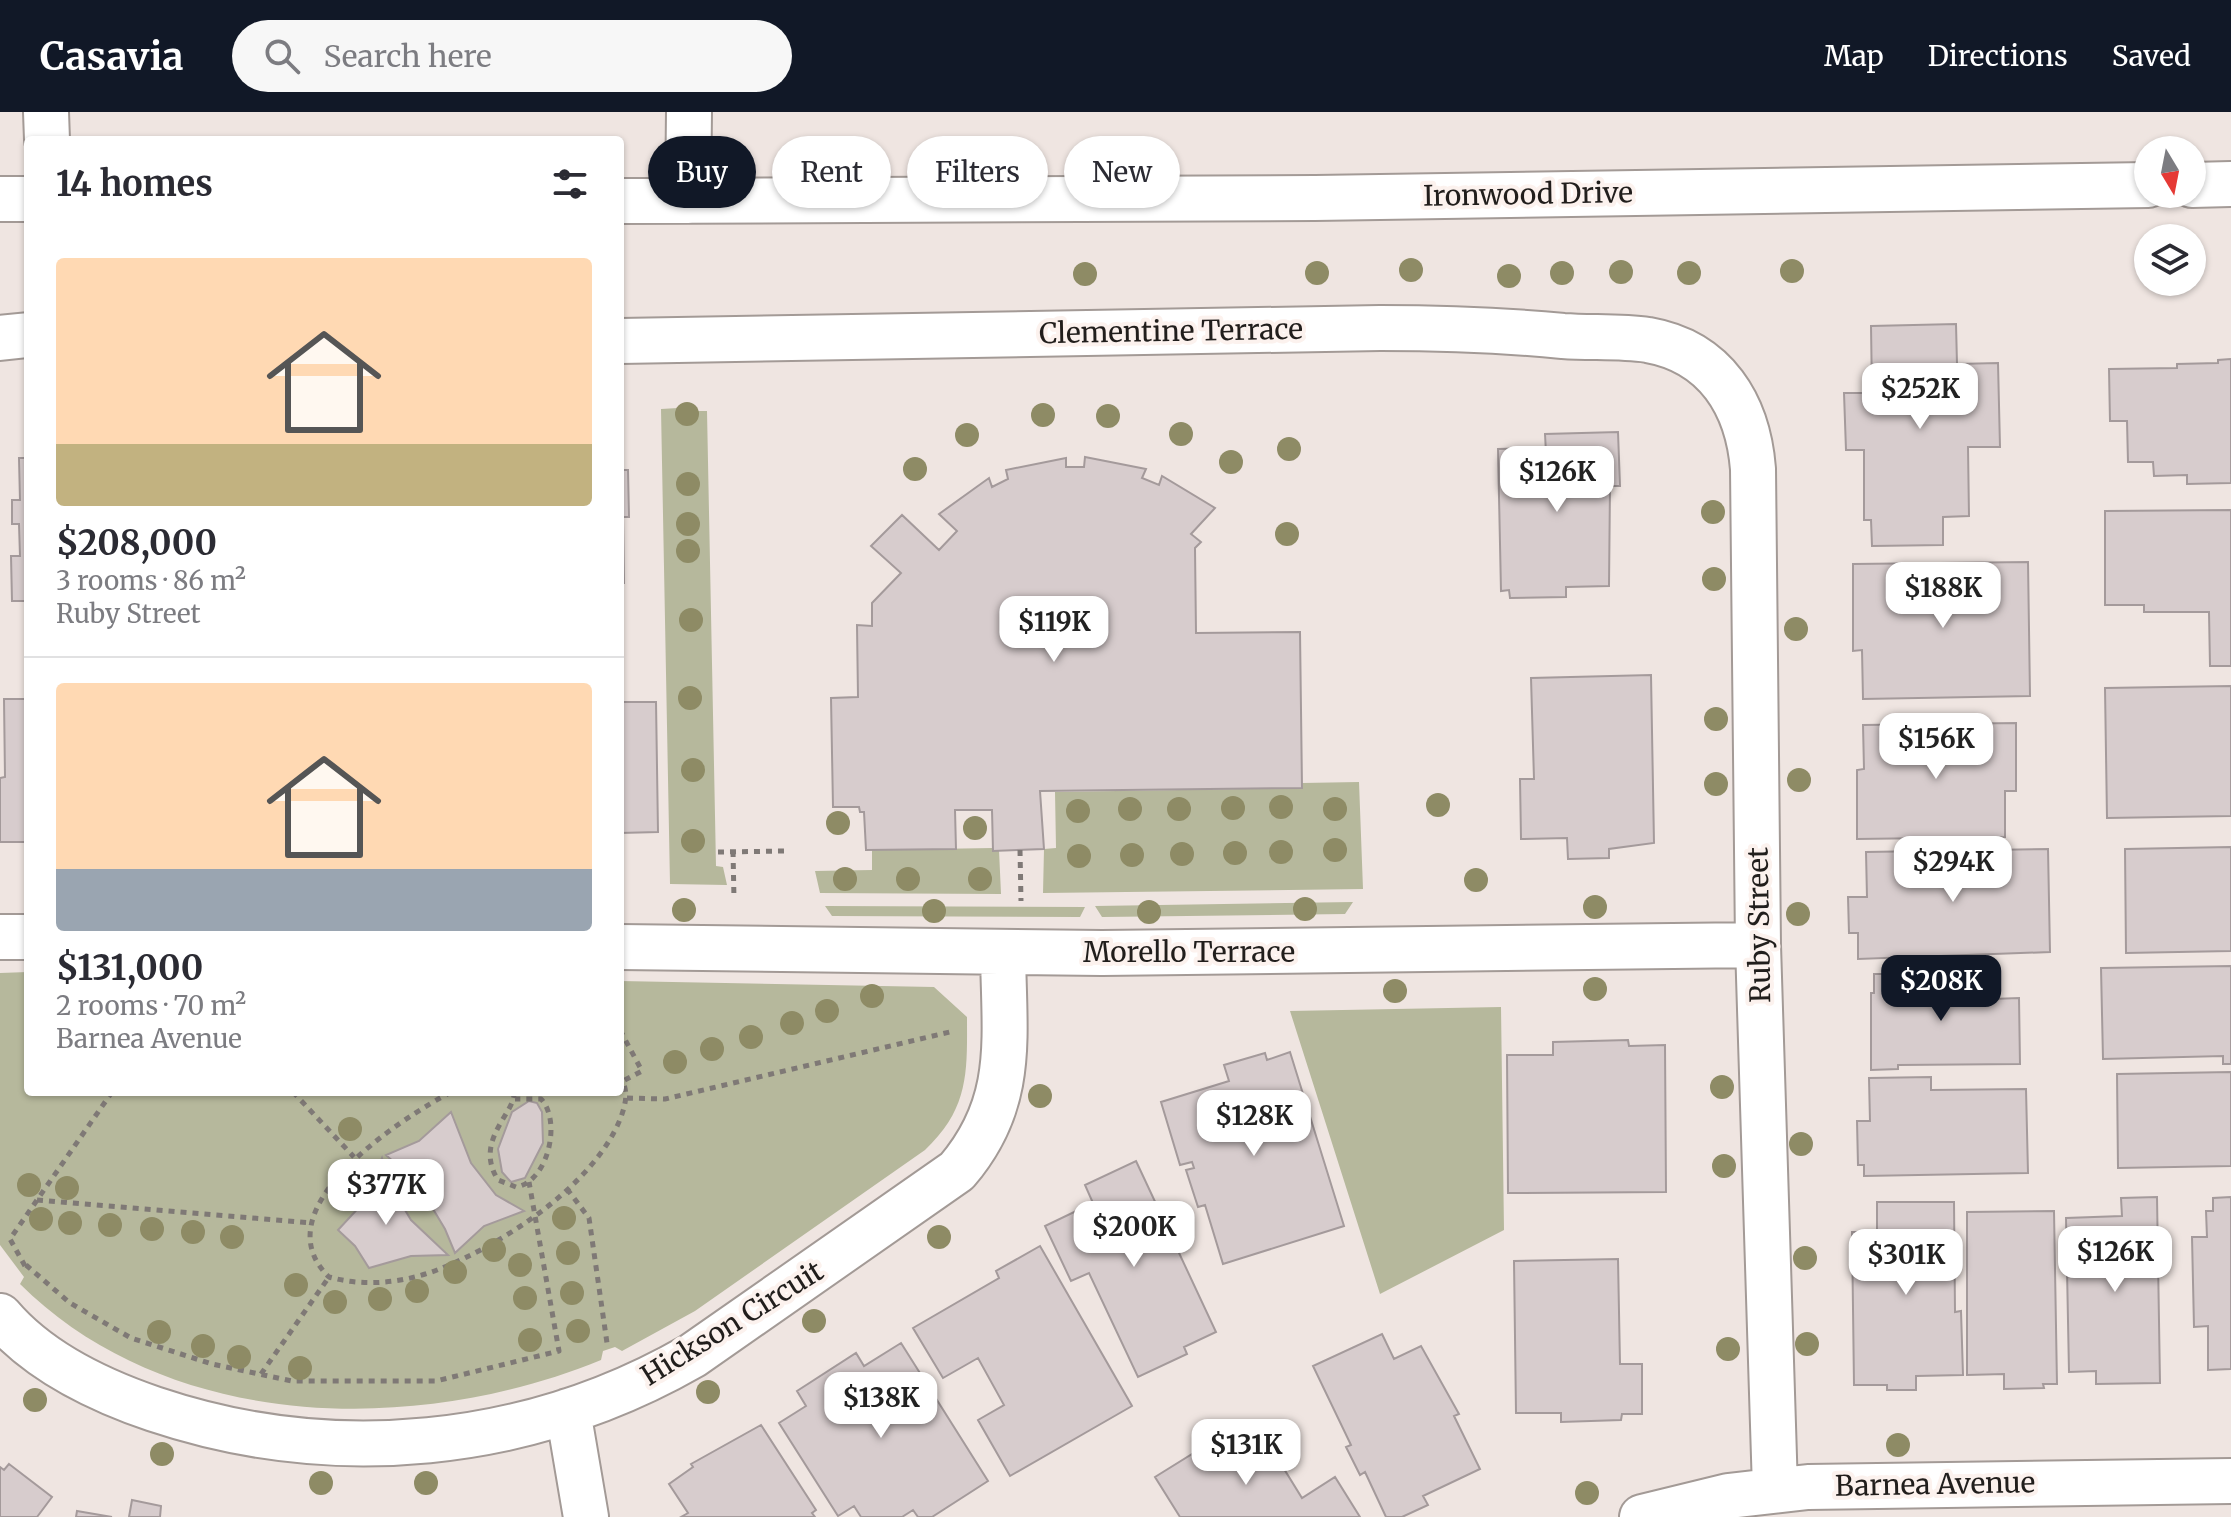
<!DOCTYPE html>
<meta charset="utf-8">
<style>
body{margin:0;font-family:Merriweather,serif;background:#f7f7f7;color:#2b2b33;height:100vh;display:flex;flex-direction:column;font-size:30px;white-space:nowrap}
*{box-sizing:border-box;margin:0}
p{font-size:26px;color:#7c7c81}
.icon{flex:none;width:44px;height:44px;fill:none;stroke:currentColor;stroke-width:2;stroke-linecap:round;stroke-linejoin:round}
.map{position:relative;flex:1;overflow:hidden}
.side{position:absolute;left:24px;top:24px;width:600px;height:960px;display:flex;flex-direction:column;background:#fff;border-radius:8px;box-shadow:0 2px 6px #0004}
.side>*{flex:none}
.guide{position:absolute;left:648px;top:24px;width:760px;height:72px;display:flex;gap:16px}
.needle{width:52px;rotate:170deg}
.fabs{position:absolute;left:2134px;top:24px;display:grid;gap:16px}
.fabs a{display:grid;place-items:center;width:72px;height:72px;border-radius:50%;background:#fff;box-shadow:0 2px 6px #0004;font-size:40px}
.price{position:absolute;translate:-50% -68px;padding:0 18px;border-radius:16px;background:#fff;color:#222;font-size:26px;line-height:52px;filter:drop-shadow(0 2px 4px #0008)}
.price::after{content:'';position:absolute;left:50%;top:48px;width:24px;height:18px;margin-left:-12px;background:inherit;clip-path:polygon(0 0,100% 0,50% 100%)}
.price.on{background:#111827;color:#fff}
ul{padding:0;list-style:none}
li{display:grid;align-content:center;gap:16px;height:424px;padding:0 32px}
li+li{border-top:2px solid #e1e1e2}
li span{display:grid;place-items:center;height:248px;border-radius:8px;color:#555}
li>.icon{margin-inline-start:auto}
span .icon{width:144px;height:144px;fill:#fffc;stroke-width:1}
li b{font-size:34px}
h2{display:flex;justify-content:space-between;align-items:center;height:96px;padding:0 32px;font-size:34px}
.tag{padding:0 28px;border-radius:36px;background:#fff;box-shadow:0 2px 6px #0004;font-size:28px;line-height:72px}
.tag.on{background:#111827;color:#fff}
header{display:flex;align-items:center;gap:48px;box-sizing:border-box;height:112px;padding:0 40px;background:#111827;color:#fff}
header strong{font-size:38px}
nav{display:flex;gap:44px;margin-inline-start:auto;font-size:28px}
.search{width:560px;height:72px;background:#f7f7f7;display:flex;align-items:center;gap:20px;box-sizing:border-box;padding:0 28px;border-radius:44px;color:#7c7c81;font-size:30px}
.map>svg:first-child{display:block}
.green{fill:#b6b89c}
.building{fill:#d7cccd;stroke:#a49a9b;stroke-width:2}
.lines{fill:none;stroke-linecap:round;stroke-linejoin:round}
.minor-casing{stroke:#a39a96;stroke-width:48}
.path{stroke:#7f7976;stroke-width:5;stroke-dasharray:6 6;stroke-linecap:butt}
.minor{stroke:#fff;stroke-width:44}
.tree{fill:#8e8b65}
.labels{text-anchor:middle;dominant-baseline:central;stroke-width:8;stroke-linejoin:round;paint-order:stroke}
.street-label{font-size:28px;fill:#211e1c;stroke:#fcf2ee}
</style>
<header>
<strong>Casavia</strong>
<div class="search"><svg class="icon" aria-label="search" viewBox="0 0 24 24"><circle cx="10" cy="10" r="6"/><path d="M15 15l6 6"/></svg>Search here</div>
<nav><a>Map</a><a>Directions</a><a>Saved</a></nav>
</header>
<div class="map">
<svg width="2231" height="1405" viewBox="0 0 2231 1405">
<rect width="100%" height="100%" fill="#efe5e1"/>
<path class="green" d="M695,295V299H707L716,754L723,755L727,773L670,772L661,297Z
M1359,670L1363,777L1043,781L1044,737L1056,736L1055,680L1302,676V671Z
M993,736L999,738L1001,782L820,781L815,759L872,758V738Z
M1353,790L1345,802L1102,805L1095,794Z
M825,794L1085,795L1080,805L832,804Z
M28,860V980H620V869L934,875L967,905C967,958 970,996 925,1038L695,1199L622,1239L615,1235L603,1239L601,1248C416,1324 169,1320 20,1172L24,1165L0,1133V861Z
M1501,895L1504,1118L1380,1182L1290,899Z"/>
<path class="building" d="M1956,212L1957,252L1998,251L2000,335H1968L1969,404L1943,405V433L1872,434L1871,408H1864V338H1846L1844,281H1872L1871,214Z
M2231,247V371L2187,372V363L2154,364L2153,350H2128L2127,309H2110L2109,257L2177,256V252L2218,251V248Z
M1618,320L1620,374H1610L1609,474L1566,475V485L1510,486L1509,478L1501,479L1498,337L1532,336V342L1546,341L1545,322Z
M620,326L623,358H628L629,405H623L624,471H620Z
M1085,345L1146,357L1142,366L1159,373L1162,364L1215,396L1191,422L1201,430L1195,436L1196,521L1300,520L1302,676L1040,679L1044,737L993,739L992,698H955L956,737L866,738L864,700H860L859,695H833L831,586L858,585L857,513L872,514V491L901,461L871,434L902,403L939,438L957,419L939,402L989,366L992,375L1008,367L1006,358L1066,346V355H1084Z
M19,346H28V489H12L11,444H20L19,412H12V388H20Z
M2231,398V554H2210L2209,500H2144V493H2105V399Z
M2028,450L2030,584L1863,587L1862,538L1853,539V452Z
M1651,563L1654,731L1609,737V746L1568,747L1567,726L1521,727L1520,667H1534L1531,566Z
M2231,574V704L2107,706L2105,576Z
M4,587H28V730H0V666L5,665Z
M620,590H656L658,720L620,721Z
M2016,611V679H2005V725L1857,727V658L1864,657L1863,613Z
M2231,735V839L2126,841L2125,737Z
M2048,737L2050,840L1858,847V821H1849L1848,785H1867L1866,740Z
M2231,854V952H2223V944L2103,947L2101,856Z
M1874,862H1924V867L1992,866V887L2019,886L2020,952L1898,953V957L1871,958V881H1874Z
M1628,928L1629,934L1665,933L1666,1080L1508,1081L1507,943H1553V930Z
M1290,940L1344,1114L1223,1152L1205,1093L1198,1095L1186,1058L1194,1056L1192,1050L1180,1053L1161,990L1229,969L1224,953L1265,941L1267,948Z
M2231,960V1054L2118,1056L2117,962Z
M1931,965V978L2026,977L2028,1061L1864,1064V1053H1858L1857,1009H1870L1869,966Z
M529,989L537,991L542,1000L543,1031L525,1066L511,1070L502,1060L498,1037L512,1000Z
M451,1000L471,1051L496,1083L524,1099L484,1114L455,1141L445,1117L418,1072L386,1043L419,1029Z
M382,1046L389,1071L411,1108L448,1143L411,1144L369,1156L355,1134L338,1118L364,1090Z
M1136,1049L1216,1220L1184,1235L1187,1242L1138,1265L1089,1161L1071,1169L1045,1114L1093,1091L1085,1073Z
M2157,1085L2160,1271L2096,1272V1259L2069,1260L2066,1106L2122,1104L2121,1086Z
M2231,1085V1257L2208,1258V1214L2194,1215L2192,1125H2207L2206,1099H2213V1086Z
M1877,1090H1954L1955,1200L1961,1199L1963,1263L1916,1264V1278H1887V1273H1854L1852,1120H1877Z
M2054,1099L2057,1272H2043L2044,1276L2004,1277V1262L1967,1263V1100Z
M1040,1134L1132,1294L1010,1364L978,1308L1004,1293L978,1246L943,1266L913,1216L999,1166L996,1159Z
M1618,1147L1620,1252H1642V1302H1622L1621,1308L1561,1310V1301H1516L1514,1149Z
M1382,1222L1394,1247L1421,1234L1459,1302L1454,1304L1480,1357L1423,1384L1428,1393L1402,1405H1386L1365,1360L1360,1363L1346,1335L1351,1333L1313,1254Z
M901,1231L988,1369L932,1405H918L913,1398L902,1405H861L854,1394L838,1404L779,1311L806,1294L797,1279L856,1241L864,1254Z
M761,1313L816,1398L812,1401L815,1405H681L688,1401L669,1372L693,1355L691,1352Z
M1226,1321L1242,1347L1268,1331L1302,1386L1335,1365L1360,1405H1180L1155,1365Z
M9,1352L52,1385L37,1405H0V1355L4,1358Z
M132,1388L161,1394L160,1405H129Z
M77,1399L112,1405H76Z"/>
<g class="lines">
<g class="minor-casing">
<path id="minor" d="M46,0L47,28
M2192,73L2231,72
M0,87H28
M620,89L1315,86L2148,73
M688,89L689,0
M0,226L28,223
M620,229L1380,216C1442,216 1502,218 1563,224C1591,226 1620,224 1648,228C1716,240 1748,293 1753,357L1758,833L1775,1377
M0,825H28
M620,835L1102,841L1758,833
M0,1204C39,1250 98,1278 154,1297C333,1357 528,1338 692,1244L957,1059C1016,990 1004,926 1003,840
M568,1299L586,1405
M1642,1405L1728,1384L1808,1375L2231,1369"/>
</g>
<path class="path" d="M1020,738L1021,789
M733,739L734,787
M718,740L786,739
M620,918L642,959L623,969
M293,980L354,1045
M451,980C402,1006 259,1097 329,1165C364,1175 403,1171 437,1158C502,1133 595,1073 621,1005C626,991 629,978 620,965
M514,980C516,1001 473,1028 498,1068L516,1075C548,1070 562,1009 541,987H515
M627,986L665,987L954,919
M567,1077L589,1106L607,1231
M37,1088L313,1111
M26,1153L70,1191L131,1226L212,1252L292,1269H436L559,1239L529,1070
M25,1154L10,1127L112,980
M261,1262L329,1165"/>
<use href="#minor" class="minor"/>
</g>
<g class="tree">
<circle cx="1411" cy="158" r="12"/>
<circle cx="1792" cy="159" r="12"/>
<circle cx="1621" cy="160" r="12"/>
<circle cx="1317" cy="161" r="12"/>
<circle cx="1562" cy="161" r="12"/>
<circle cx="1689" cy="161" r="12"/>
<circle cx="1085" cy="162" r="12"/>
<circle cx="1509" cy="164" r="12"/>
<circle cx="687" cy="302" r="12"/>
<circle cx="1043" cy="303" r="12"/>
<circle cx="1108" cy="304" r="12"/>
<circle cx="1181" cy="322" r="12"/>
<circle cx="967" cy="323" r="12"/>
<circle cx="1289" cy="337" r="12"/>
<circle cx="1231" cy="350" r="12"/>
<circle cx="915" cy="357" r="12"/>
<circle cx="688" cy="372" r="12"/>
<circle cx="1713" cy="400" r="12"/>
<circle cx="688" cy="412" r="12"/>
<circle cx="1287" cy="422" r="12"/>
<circle cx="688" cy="439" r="12"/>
<circle cx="1714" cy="467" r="12"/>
<circle cx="691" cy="508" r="12"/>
<circle cx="1796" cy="517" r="12"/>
<circle cx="690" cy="586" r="12"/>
<circle cx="1716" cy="607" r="12"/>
<circle cx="693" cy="658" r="12"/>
<circle cx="1799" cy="668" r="12"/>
<circle cx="1716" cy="672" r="12"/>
<circle cx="1438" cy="693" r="12"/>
<circle cx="1281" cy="695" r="12"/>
<circle cx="1233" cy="696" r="12"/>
<circle cx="1130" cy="697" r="12"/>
<circle cx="1179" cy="697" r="12"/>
<circle cx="1335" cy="697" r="12"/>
<circle cx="1078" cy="699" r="12"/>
<circle cx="838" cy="711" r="12"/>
<circle cx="975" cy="716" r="12"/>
<circle cx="693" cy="729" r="12"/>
<circle cx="1335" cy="738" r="12"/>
<circle cx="1281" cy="740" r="12"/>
<circle cx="1235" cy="741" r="12"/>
<circle cx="1182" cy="742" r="12"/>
<circle cx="1132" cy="743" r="12"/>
<circle cx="1079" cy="744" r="12"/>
<circle cx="845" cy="767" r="12"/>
<circle cx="908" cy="767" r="12"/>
<circle cx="980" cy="767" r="12"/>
<circle cx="1476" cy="768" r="12"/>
<circle cx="1595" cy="795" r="12"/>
<circle cx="1305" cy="797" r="12"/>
<circle cx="684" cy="798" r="12"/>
<circle cx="934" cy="799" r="12"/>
<circle cx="1149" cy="800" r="12"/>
<circle cx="1798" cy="802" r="12"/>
<circle cx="1595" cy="877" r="12"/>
<circle cx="1395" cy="879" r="12"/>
<circle cx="872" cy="884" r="12"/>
<circle cx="827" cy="899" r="12"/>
<circle cx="792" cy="911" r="12"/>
<circle cx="751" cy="925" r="12"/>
<circle cx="712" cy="937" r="12"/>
<circle cx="675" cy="950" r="12"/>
<circle cx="1722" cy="975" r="12"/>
<circle cx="1040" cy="984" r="12"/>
<circle cx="350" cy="1017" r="12"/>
<circle cx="1801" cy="1032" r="12"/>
<circle cx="1724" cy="1054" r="12"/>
<circle cx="29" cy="1073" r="12"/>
<circle cx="67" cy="1076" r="12"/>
<circle cx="564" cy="1106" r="12"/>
<circle cx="41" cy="1107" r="12"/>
<circle cx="70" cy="1111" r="12"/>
<circle cx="110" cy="1113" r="12"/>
<circle cx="152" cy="1117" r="12"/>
<circle cx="193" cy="1120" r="12"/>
<circle cx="232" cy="1125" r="12"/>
<circle cx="939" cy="1125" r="12"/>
<circle cx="494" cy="1138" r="12"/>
<circle cx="568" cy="1141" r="12"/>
<circle cx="1805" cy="1146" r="12"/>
<circle cx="520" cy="1153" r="12"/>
<circle cx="455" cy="1160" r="12"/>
<circle cx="296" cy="1173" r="12"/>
<circle cx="417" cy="1179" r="12"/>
<circle cx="572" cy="1181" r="12"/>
<circle cx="525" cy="1186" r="12"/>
<circle cx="380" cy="1187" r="12"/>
<circle cx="335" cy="1190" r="12"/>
<circle cx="814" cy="1209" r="12"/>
<circle cx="578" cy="1219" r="12"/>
<circle cx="159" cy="1220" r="12"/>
<circle cx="530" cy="1228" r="12"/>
<circle cx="1807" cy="1232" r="12"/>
<circle cx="203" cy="1234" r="12"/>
<circle cx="1728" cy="1237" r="12"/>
<circle cx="239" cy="1245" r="12"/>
<circle cx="300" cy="1256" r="12"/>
<circle cx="708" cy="1280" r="12"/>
<circle cx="35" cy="1288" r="12"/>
<circle cx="1898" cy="1333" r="12"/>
<circle cx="162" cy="1342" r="12"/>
<circle cx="321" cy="1371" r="12"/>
<circle cx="426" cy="1371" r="12"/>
<circle cx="1587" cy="1381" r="12"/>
</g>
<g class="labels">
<g class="street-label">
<text transform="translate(1528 82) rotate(-1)">Ironwood Drive</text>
<text transform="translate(1171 219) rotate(-1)">Clementine Terrace</text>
<text transform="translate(1759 813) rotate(-91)">Ruby Street</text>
<text x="1189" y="840">Morello Terrace</text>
<text transform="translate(732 1211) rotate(-32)">Hickson Circuit</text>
<text transform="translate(1935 1372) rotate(-1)">Barnea Avenue</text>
</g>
</g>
</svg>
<div class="fabs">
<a><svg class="needle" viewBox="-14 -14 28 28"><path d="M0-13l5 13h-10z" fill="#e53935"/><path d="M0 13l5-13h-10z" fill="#7c7c81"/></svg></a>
<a><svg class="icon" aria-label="layers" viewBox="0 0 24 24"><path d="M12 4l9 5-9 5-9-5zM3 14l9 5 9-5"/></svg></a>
</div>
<b class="price" style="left:1920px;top:319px">$252K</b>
<b class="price" style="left:1557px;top:402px">$126K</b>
<b class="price" style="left:1943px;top:518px">$188K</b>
<b class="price" style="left:1054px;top:552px">$119K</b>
<b class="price" style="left:1936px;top:669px">$156K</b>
<b class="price" style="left:1953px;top:792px">$294K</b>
<b class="price on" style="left:1941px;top:911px">$208K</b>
<b class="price" style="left:1254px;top:1046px">$128K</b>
<b class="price" style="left:386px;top:1115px">$377K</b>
<b class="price" style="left:1134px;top:1157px">$200K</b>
<b class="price" style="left:2115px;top:1182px">$126K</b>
<b class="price" style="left:1906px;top:1185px">$301K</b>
<b class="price" style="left:881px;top:1328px">$138K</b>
<b class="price" style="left:1246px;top:1375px">$131K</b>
<div class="guide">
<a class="tag on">Buy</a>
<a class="tag">Rent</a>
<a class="tag">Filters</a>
<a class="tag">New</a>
</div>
<section class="side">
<h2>14 homes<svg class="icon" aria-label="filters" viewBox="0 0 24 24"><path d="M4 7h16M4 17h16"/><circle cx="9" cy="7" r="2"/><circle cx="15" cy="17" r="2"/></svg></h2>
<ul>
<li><span style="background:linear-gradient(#ffd9b3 75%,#c2b280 0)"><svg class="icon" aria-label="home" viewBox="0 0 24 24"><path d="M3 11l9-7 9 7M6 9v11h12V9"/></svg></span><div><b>$208,000</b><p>3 rooms · 86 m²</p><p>Ruby Street</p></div></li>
<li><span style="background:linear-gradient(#ffd9b3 75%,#9aa5b1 0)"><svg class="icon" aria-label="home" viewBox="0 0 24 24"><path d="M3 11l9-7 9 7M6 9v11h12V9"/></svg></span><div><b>$131,000</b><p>2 rooms · 70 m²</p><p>Barnea Avenue</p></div></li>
</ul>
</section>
</div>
